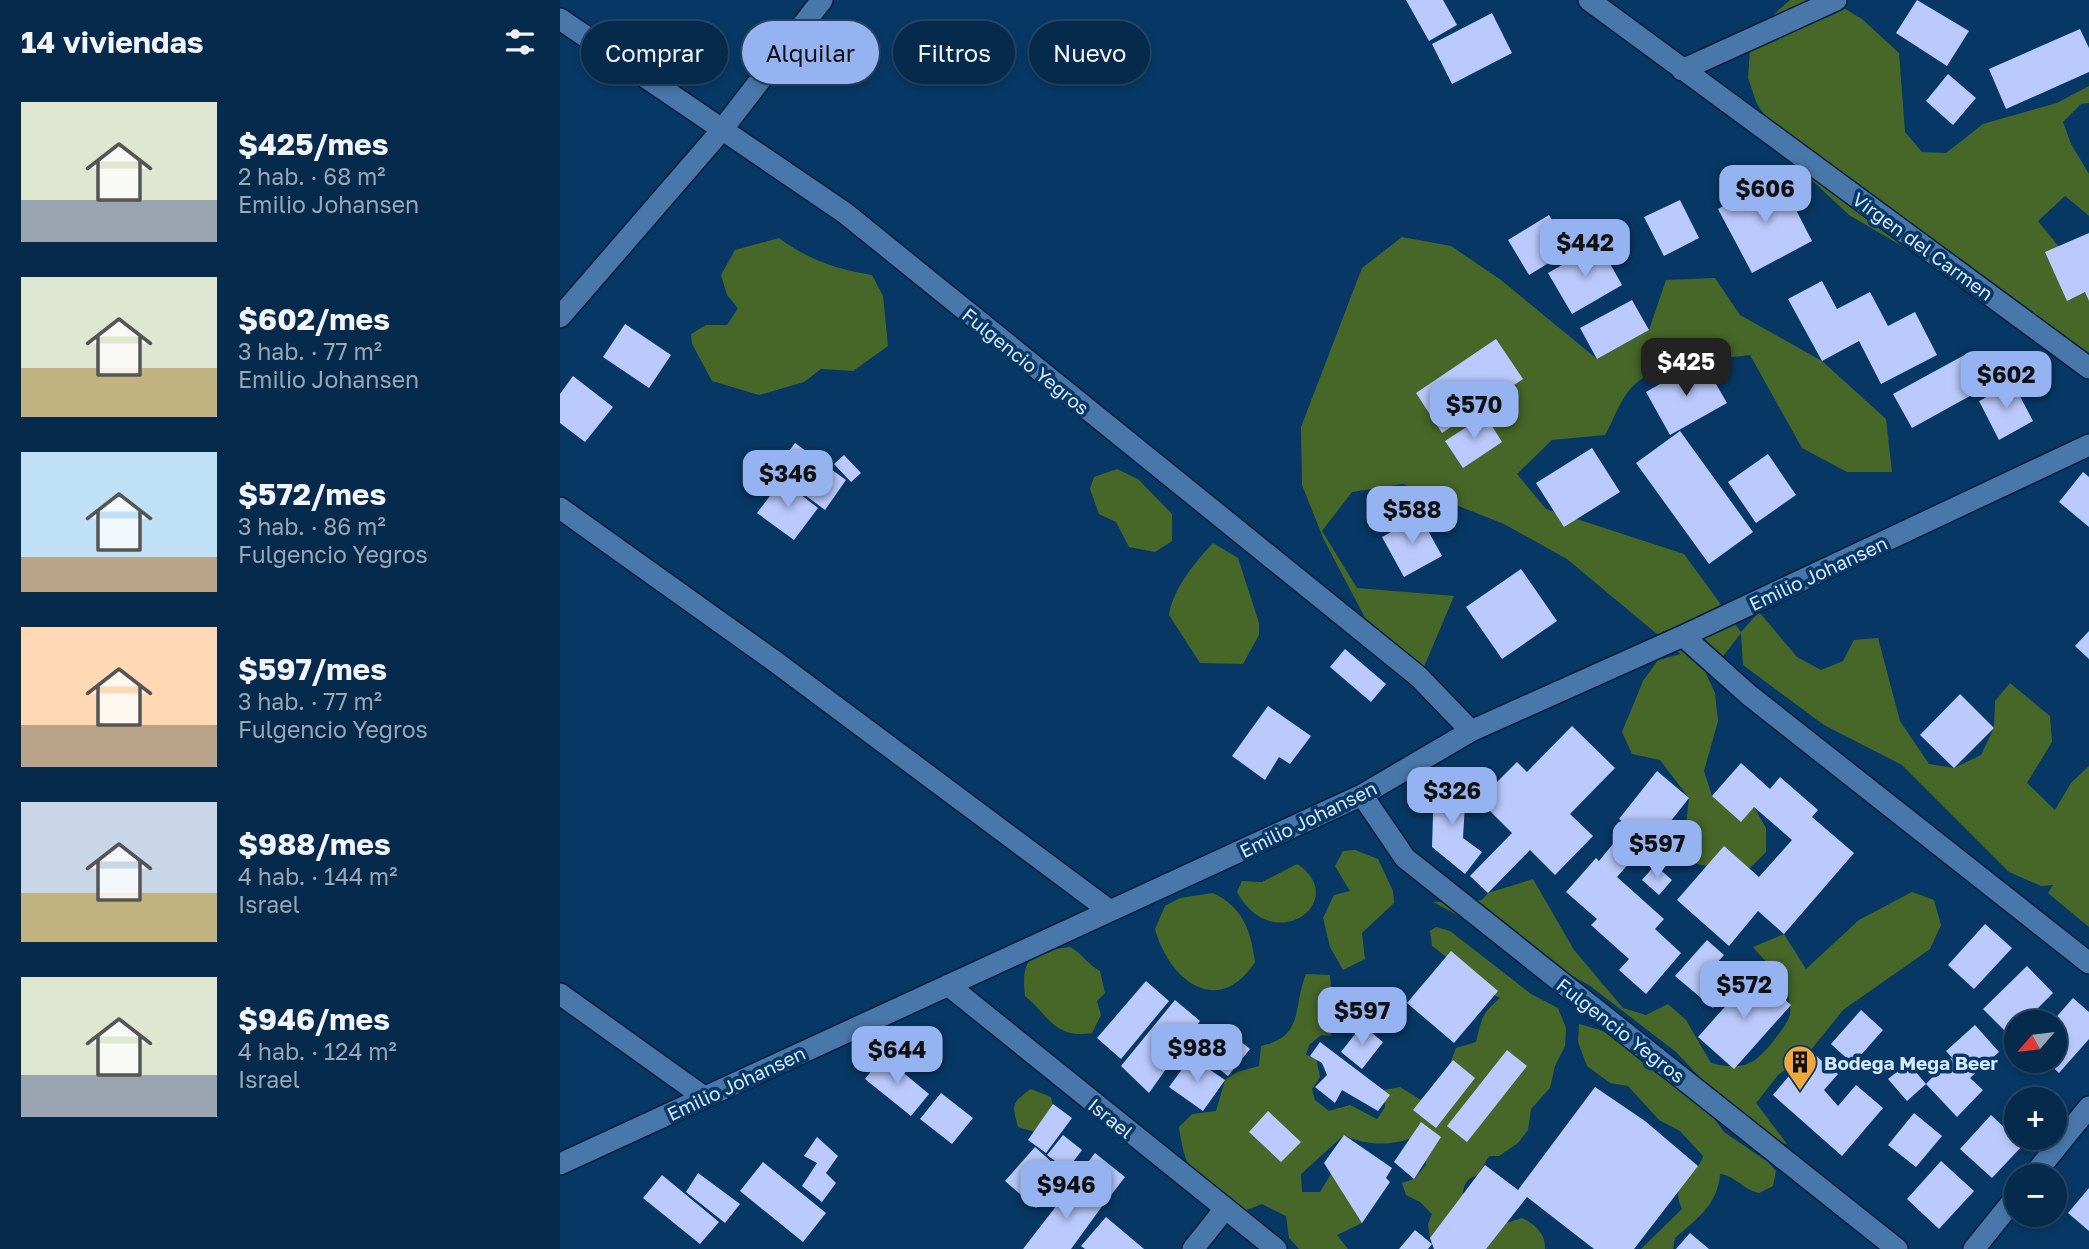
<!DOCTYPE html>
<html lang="es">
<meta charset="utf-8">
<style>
body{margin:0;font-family:"Golos Text",sans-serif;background:#133656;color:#f1f3f6;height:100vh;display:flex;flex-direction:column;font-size:26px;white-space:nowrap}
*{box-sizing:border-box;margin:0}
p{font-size:23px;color:#97a7b5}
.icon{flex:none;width:38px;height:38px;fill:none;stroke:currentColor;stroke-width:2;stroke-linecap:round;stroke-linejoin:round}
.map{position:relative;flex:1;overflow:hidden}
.sheet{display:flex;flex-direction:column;background:#052a4c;width:560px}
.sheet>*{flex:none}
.hud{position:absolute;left:21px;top:21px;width:665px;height:63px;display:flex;gap:14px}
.needle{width:46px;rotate:242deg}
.controls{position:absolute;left:1444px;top:1010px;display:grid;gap:14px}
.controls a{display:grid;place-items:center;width:63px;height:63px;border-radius:50%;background:#052a4c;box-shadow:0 4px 10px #0003,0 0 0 2px #264664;font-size:35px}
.price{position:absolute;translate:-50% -60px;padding:0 16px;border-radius:14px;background:#95b2f1;color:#111;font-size:23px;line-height:46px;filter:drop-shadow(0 2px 4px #0008)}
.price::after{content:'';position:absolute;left:50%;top:42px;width:21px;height:16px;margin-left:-10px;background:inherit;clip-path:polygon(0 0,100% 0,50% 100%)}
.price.active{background:#222;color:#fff}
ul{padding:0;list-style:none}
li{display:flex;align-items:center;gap:21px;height:175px;padding:0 21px}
li span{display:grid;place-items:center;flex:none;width:196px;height:140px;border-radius:0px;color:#555}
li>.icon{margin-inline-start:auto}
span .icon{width:84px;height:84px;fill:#fffc;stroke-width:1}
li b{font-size:30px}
h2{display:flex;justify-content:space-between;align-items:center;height:84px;padding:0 21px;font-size:30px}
.pill{padding:0 24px;border-radius:32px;background:#052a4c;box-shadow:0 4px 10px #0003,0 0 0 2px #264664;font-size:24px;line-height:63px}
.pill.active{background:#95b2f1;color:#111}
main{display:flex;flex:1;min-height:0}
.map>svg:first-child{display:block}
.green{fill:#466728}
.building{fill:#bbcafe}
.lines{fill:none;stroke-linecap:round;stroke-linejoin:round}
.minor-casing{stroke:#001e40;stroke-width:24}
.minor{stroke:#4a77aa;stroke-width:21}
.labels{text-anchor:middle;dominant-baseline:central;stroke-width:7;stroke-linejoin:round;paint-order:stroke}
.street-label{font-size:19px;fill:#d4e8fe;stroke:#073865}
.poi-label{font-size:19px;font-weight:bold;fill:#d4e8fe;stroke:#073865;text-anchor:start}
</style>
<main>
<section class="sheet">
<h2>14 viviendas<svg class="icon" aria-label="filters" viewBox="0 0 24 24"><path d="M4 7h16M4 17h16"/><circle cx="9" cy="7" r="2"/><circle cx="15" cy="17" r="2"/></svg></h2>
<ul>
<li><span style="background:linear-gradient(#dfe7d0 70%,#9aa5b1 0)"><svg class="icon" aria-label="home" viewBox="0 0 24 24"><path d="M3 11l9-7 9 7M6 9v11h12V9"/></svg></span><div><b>$425/mes</b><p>2 hab. · 68 m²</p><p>Emilio Johansen</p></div></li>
<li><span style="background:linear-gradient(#dfe7d0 65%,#c2b280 0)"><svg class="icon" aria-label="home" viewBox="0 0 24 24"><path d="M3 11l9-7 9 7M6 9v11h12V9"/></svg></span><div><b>$602/mes</b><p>3 hab. · 77 m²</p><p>Emilio Johansen</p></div></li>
<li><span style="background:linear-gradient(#bfe0f5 75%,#b9a48a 0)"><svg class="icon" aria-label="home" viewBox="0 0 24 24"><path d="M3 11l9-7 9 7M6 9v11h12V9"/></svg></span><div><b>$572/mes</b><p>3 hab. · 86 m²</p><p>Fulgencio Yegros</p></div></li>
<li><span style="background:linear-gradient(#ffd9b3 70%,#b9a48a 0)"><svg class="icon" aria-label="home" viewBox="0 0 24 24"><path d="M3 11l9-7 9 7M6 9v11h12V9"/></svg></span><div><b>$597/mes</b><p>3 hab. · 77 m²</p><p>Fulgencio Yegros</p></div></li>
<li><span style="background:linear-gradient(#c9d6e8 65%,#c2b280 0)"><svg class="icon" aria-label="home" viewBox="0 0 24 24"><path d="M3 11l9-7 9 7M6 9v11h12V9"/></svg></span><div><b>$988/mes</b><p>4 hab. · 144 m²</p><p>Israel</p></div></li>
<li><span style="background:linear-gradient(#dfe7d0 70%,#9aa5b1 0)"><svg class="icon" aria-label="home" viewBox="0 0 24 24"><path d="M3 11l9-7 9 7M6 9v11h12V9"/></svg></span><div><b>$946/mes</b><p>4 hab. · 124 m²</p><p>Israel</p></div></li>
</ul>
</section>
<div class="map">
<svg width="1529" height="1249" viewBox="0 0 1529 1249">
<rect width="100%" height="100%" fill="#073865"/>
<path class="green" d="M1230,0H1270L1302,19L1339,53L1345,132L1362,152L1386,153L1423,124L1497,103L1529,86V103L1521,104L1503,122L1511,144L1529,174V216L1505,196L1478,221L1529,284V355L1289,215L1240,169L1197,104L1188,78L1190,49L1200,27Z
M842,237L891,246L941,280L1037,359L1089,330L1106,280L1155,278L1180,315L1262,361L1326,419L1332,472H1287L1242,448L1190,355C1158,359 1094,362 1071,388C1060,400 1053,421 1045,435L992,440L957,474L986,509L1124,554L1181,632L1199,612L1237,657L1261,670L1283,661L1294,640L1318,638L1340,721L1369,764L1394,768L1421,755L1434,728L1435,701L1450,683L1490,716L1492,742L1467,783L1495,810L1511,783L1529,766V927L1488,893L1493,885L1481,886L1449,872L1342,765L1264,725L1183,665L1181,633L1157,664L1143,667L1155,693L1158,721L1144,771L1152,796L1194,807L1206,828V852L1188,870L1171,852L1147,866L1122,861L1129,798L1100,760L1072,754L1062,732L1083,681L1098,660L1121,654L1007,559L944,524L843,484L792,492L762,531L797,588L894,596L858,681L821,648L764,540L742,485L741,427L802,268Z
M219,238C249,260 275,269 312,275L323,296L328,346L293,371L261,369L244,382L199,395L152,381L132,344L131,334L146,325H167L178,308L167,295L161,275L175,250Z
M557,469L578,479L612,514V541L595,552L569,547L556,522L539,514L530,489L534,477Z
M653,543L678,558L699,623V635L683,664L640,663L609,615C613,589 635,562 653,543Z
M795,850L818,859L833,891L834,903L802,933L805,959L783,970L770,947L763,918L774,895L790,891L775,866L783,851Z
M737,864C792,900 713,959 677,892L682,881L702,882Z
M973,879L1014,950L1063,1008L1086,1015L1108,1004L1126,1020L1151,1063C1186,1072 1197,1063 1218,1035C1225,1025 1232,1018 1230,1006C1228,982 1208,965 1193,947L1224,934L1246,969L1299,920L1352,892L1374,900L1381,925L1370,949L1283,1010L1250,1051L1218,1075L1196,1103L1227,1144L1200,1141L1116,1052L1029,985L873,902L922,900L928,893Z
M653,893C683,907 691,931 695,962C658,1019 609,980 595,929L605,906L620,898Z
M876,927L890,931L971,994L998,1008L1006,1028L1005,1046L995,1066L990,1088L971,1109L968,1130L958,1143L939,1156H929L918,1175C898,1181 905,1194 902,1211C901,1219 894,1229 890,1236L870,1238L868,1224L872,1214L860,1202L846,1195L842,1183L854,1179L866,1165L863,1150L849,1139C828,1146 804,1145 784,1135L741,1174L742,1192H760L774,1169L803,1190L802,1223L777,1235L788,1249H739L729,1238L726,1216L702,1204L679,1213C639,1185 626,1178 619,1127L632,1114L656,1111L665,1080L677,1072L699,1066L701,1046C745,1036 732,1009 746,974L770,975L771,988L761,1013L772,1036L761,1035L749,1045L746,1055L756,1058L760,1077L752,1089L755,1100L769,1111L790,1105L817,1119L825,1107L824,1090L840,1087L861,1100L886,1075L896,1048L916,1042C922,1019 920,1015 940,998C914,987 895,962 872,946L870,931Z
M510,947C523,954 528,965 540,971L545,993L537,1001L541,1015L532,1033C495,1039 490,1017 465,996C460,956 474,951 510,947Z
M1019,1024L1064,1037L1097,1074L1142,1102L1164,1132L1208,1162L1216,1171L1213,1186L1199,1193C1184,1190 1174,1175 1160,1174C1158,1204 1137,1219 1115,1238L1113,1249H1081L1122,1209C1108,1179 1137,1178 1143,1156L1120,1131L1099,1120L1068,1086L1050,1083L1027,1066L1018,1042Z
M471,1089L491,1097L495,1115L479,1133L458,1127C452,1104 451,1103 471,1089Z
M962,1218C975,1224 986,1234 985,1249H917L943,1224Z"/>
<path class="building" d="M846,0H883L897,25L869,41Z
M1357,0L1409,31L1387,66L1336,33Z
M932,13L952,53L892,84L872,44Z
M1520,29L1529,48V72L1446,109L1429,69Z
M1388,74L1416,98L1393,125L1366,101Z
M1219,177L1252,241L1192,273L1158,209Z
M1120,200L1139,238L1104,256L1084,217Z
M989,215L1010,250L969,275L948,240Z
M1529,233V301L1525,292L1507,301L1485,252Z
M1039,244L1062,285L1012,314L988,273Z
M1262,281L1277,309L1310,292L1328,326L1355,312L1377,355L1321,384L1299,341L1262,361L1228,299Z
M1072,300L1089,330L1037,359L1020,328Z
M65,324L111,355L89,388L43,357Z
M936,339L963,379L882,433L856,393Z
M1410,352L1428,386L1352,428L1333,394Z
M1142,360L1167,403L1110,435L1086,392Z
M13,376L53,407L25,442L0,423V394Z
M1453,383L1473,421L1439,440L1419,401Z
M925,415L942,442L903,468L885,441Z
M1120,431L1193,532L1149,564L1076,463Z
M235,443L286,480L265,510L214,472Z
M1032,448L1060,492L1004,527L976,483Z
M1208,454L1236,495L1196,523L1168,482Z
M284,455L301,473L291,482L274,464Z
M1523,472L1529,477V527L1499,502Z
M222,480L258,508L234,540L197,513Z
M860,516L882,556L844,577L822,537Z
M961,569L997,621L942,659L906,607Z
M1529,631V659L1515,646Z
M785,649L826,684L811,702L770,667Z
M1400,694L1434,728L1394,768L1360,735Z
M708,706L751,736L730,764L719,757L705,780L672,756Z
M1012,726L1055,768L1010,814L1033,836L995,875L970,850L928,893L910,876L952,833L919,800L957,762L967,772Z
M1181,763L1210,789L1220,777L1258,810L1252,817L1294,853L1224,934L1198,911L1169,946L1117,900L1164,846L1199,877L1232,840L1194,807L1181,822L1152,796Z
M1097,771L1129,798L1092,845L1059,819Z
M874,784L906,786L903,838L922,852L905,874L872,847Z
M1053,844L1072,860L1057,877L1104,919L1095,929L1121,953L1086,994L1059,970L1069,959L1031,925L1037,919L1006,892L1036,858L1039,861Z
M1095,865L1112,880L1099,895L1082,880Z
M1425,924L1452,948L1414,989L1388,965Z
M1147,940L1164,955L1157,963L1177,980L1153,1008L1115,976Z
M891,951L938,991L894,1043L847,1003Z
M1467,966L1493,993L1464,1022H1456V1030L1450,1036L1423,1009Z
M1195,973L1231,1005L1174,1069L1138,1037Z
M586,981L609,1001L561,1059L537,1038Z
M1513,998L1529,1012V1039L1499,1073L1485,1060H1494L1492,1022Z
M615,1000L640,1021L589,1093L561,1066Z
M1301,1010L1323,1030L1293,1064L1271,1044Z
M659,1024L690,1049L668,1076L637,1052Z
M802,1025L823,1042L802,1069L781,1052Z
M1415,1025L1439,1052L1410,1078L1423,1090L1397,1117L1366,1084L1347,1101L1328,1079L1348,1063L1366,1084L1391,1058L1404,1071L1386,1051Z
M760,1042L830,1095L818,1111L782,1090L775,1103L755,1087L767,1075L762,1063L750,1056Z
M947,1050L967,1066L907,1142L887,1126Z
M1250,1051L1278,1074L1264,1090L1278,1106L1296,1085L1323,1108L1282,1156L1213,1095Z
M323,1056L369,1094L351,1116L305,1079Z
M631,1057L665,1080L643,1111L609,1087Z
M893,1060L915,1078L876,1128L853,1110Z
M1035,1087L1085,1121L1138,1166L1074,1249H1034L967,1197L926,1249H874L870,1238L925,1165L958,1190Z
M381,1093L413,1118L392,1144L360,1119Z
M493,1104L512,1118L486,1153L468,1140Z
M708,1111L741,1142L721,1162L689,1132Z
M1354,1113L1382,1136L1356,1167L1328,1145Z
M1431,1115L1463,1145L1432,1178L1400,1149Z
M861,1122L881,1137L854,1179L834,1162Z
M503,1135L522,1150L507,1170L487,1155Z
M784,1135L832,1168L826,1178L830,1182L802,1223L764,1163Z
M257,1137L278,1156L266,1173L276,1183L262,1202L242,1186L257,1163L244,1156Z
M475,1147L505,1174L476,1208L445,1181Z
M535,1153L565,1177L548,1199L518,1175Z
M1381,1161L1414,1191L1379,1229L1347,1199Z
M203,1162L266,1213L243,1242L180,1191Z
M138,1173L180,1204L165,1223L126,1192Z
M102,1175L159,1222L140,1244L83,1198Z
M514,1183L543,1205L511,1249H463Z
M1529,1188V1231L1508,1213Z
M546,1217L584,1249H525L521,1246Z
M855,1230L872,1244L868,1249H839Z
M1130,1233L1149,1249H1116Z"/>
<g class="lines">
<g class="minor-casing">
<path id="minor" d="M1029,0L1529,368
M0,19L285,213L859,677L911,731
M1122,70L1276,0
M0,317L161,131L262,0
M0,508L213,660L550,911
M1123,636L1189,695L1529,963
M802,795L845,858L1337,1249
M388,985L716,1249
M0,994L144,1097
M0,1164L802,795L911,731L1123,636L1529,445
M1473,1176L1529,1107
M633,1249L664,1210
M1414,1249L1456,1197"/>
</g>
<use href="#minor" class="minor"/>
</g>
<defs>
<g id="building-pin" transform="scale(1.75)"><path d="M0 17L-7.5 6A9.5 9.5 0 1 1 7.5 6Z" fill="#efa73e" stroke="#073865"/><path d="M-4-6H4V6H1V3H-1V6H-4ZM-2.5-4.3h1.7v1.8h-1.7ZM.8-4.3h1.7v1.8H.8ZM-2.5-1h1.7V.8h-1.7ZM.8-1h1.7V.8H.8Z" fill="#111"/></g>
</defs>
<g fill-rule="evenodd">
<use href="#building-pin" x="1240" y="1062"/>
</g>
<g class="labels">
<g class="street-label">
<text transform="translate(1363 246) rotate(36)">Virgen del Carmen</text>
<text transform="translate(466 361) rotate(39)">Fulgencio Yegros</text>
<text transform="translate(1258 573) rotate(-25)">Emilio Johansen</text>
<text transform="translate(748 819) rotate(-26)">Emilio Johansen</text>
<text transform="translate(1061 1030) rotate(38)">Fulgencio Yegros</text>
<text transform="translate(176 1083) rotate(-25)">Emilio Johansen</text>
<text transform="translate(551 1118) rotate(39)">Israel</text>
</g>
<g class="poi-label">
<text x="1264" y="1062">Bodega Mega Beer</text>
</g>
</g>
</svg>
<div class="controls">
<a><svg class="needle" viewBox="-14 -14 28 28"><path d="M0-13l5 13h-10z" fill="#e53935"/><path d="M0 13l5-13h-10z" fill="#97a7b5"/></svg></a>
<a>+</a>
<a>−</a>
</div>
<b class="price" style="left:1205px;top:225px">$606</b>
<b class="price" style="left:1025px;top:279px">$442</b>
<b class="price active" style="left:1126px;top:398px">$425</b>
<b class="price" style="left:1446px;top:411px">$602</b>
<b class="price" style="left:914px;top:441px">$570</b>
<b class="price" style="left:228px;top:510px">$346</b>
<b class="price" style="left:852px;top:546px">$588</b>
<b class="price" style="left:892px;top:827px">$326</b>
<b class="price" style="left:1097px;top:880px">$597</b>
<b class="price" style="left:1184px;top:1021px">$572</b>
<b class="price" style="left:802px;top:1047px">$597</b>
<b class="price" style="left:637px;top:1084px">$988</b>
<b class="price" style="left:337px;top:1086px">$644</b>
<b class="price" style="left:506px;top:1221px">$946</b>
<div class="hud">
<a class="pill">Comprar</a>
<a class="pill active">Alquilar</a>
<a class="pill">Filtros</a>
<a class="pill">Nuevo</a>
</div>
</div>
</main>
